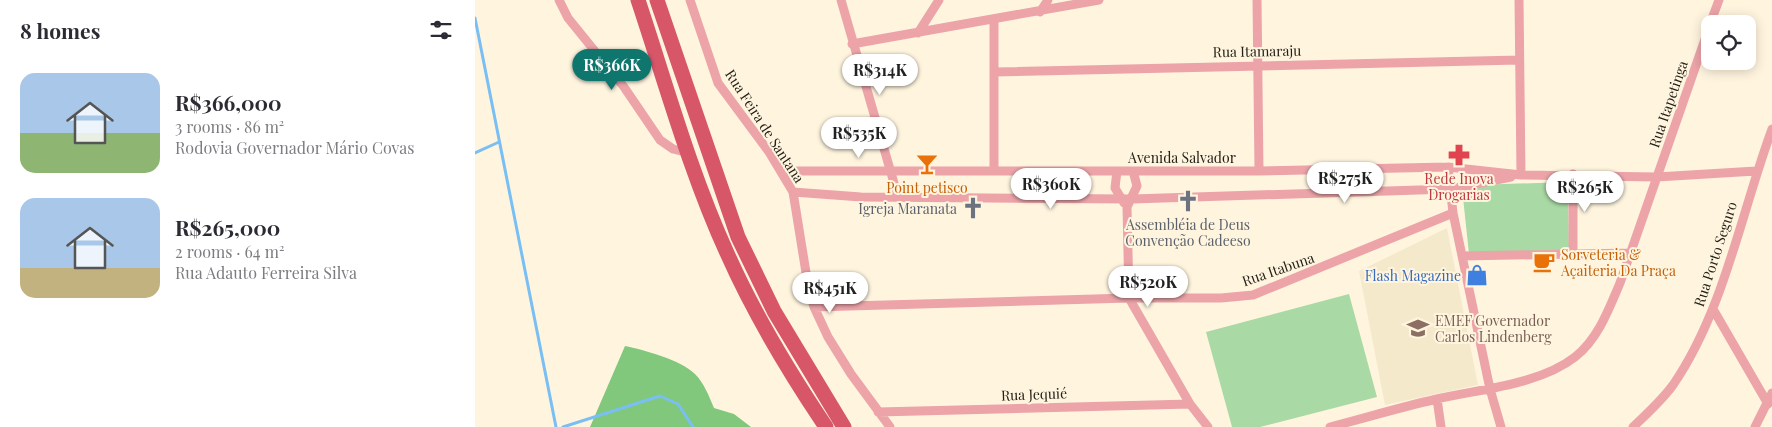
<!DOCTYPE html>
<meta charset="utf-8">
<style>
body{margin:0;font-family:"Playfair Display",serif;background:#f2f2f3;color:#2b2b33;height:100vh;display:flex;flex-direction:column;font-size:19px;white-space:nowrap}
*{box-sizing:border-box;margin:0}
p{font-size:16px;color:#7c7c81}
.icon{flex:none;width:28px;height:28px;fill:none;stroke:currentColor;stroke-width:2;stroke-linecap:round;stroke-linejoin:round}
.map{position:relative;flex:1;overflow:hidden}
.side{display:flex;flex-direction:column;background:#fff;width:475px}
.side>*{flex:none}
.fabs{position:absolute;left:1226px;top:15px;display:grid;gap:10px}
.fabs a{display:grid;place-items:center;width:55px;height:55px;border-radius:10px;background:#fff;box-shadow:0 2px 12px #0003;font-size:25px}
.price{position:absolute;translate:-50% -42px;padding:0 11px;border-radius:18px;background:#fff;color:#222;font-size:16px;line-height:32px;filter:drop-shadow(0 1px 2px #0008)}
.price::after{content:'';position:absolute;left:50%;top:30px;width:15px;height:11px;margin-left:-8px;background:inherit;clip-path:polygon(0 0,100% 0,50% 100%)}
.price.current{background:#0f766e;color:#fff}
ul{padding:0;list-style:none}
li{display:flex;align-items:center;gap:15px;height:125px;padding:0 20px}
li span{display:grid;place-items:center;flex:none;width:140px;height:100px;border-radius:15px;color:#555}
li>.icon{margin-inline-start:auto}
span .icon{width:60px;height:60px;fill:#fffc;stroke-width:1}
li b{font-size:21px}
h2{display:flex;justify-content:space-between;align-items:center;height:60px;padding:0 20px;font-size:21px}
main{display:flex;flex:1;min-height:0}
.map>svg:first-child{display:block}
.built{fill:#f5e9cb}
.green{fill:#a9d9a5}
.forest{fill:#81c87c}
.lines{fill:none;stroke-linecap:round;stroke-linejoin:round}
.stream{stroke:#79bff3;stroke-width:3}
.street{stroke:#eca4a9;stroke-width:9}
.primary{stroke:#d75769;stroke-width:15}
.labels{text-anchor:middle;dominant-baseline:central;stroke-width:4;stroke-linejoin:round;paint-order:stroke}
.street-label{font-size:14px;fill:#242119;stroke:#fff5df}
.health-label{font-size:14px;fill:#be3a42;stroke:#fff5df}
.food-label{font-size:14px;fill:#c56008;stroke:#fff5df}
.worship-label{font-size:14px;fill:#5b616d;stroke:#fff5df;text-anchor:end}
.shop-label{font-size:14px;fill:#366cbe;stroke:#fff5df;text-anchor:end}
.education-label{font-size:14px;fill:#785e54;stroke:#fff5df;text-anchor:start}
</style>
<main>
<section class="side">
<h2>8 homes<svg class="icon" aria-label="filters" viewBox="0 0 24 24"><path d="M4 7h16M4 17h16"/><circle cx="9" cy="7" r="2"/><circle cx="15" cy="17" r="2"/></svg></h2>
<ul>
<li><span style="background:linear-gradient(#a9c7e8 60%,#8fb573 0)"><svg class="icon" aria-label="home" viewBox="0 0 24 24"><path d="M3 11l9-7 9 7M6 9v11h12V9"/></svg></span><div><b>R$366,000</b><p>3 rooms · 86 m²</p><p>Rodovia Governador Mário Covas</p></div></li>
<li><span style="background:linear-gradient(#a9c7e8 70%,#c2b280 0)"><svg class="icon" aria-label="home" viewBox="0 0 24 24"><path d="M3 11l9-7 9 7M6 9v11h12V9"/></svg></span><div><b>R$265,000</b><p>2 rooms · 64 m²</p><p>Rua Adauto Ferreira Silva</p></div></li>
</ul>
</section>
<div class="map">
<svg width="1297" height="427" viewBox="0 0 1297 427">
<rect width="100%" height="100%" fill="#fff5df"/>
<path class="built" d="M972,228L1003,385L910,405L884,271Z"/>
<path class="green" d="M1093,182L1094,251L994,254L987,188L998,185Z
M874,294L902,397L785,427H757L731,332Z"/>
<path class="forest" d="M150,346C169,350 206,360 220,374C229,383 234,396 239,408L259,414L276,427H115Z"/>
<g class="lines">
<path class="stream" d="M0,18L81,427
M0,153L24,142
M88,427L185,396L203,404L218,427"/>
<path class="street" d="M84,0L93,18L149,87L185,140L198,149L214,153
M215,0L243,83L294,152L318,192L333,285L339,307L353,337L376,374L415,427
M366,0L423,197
M782,0L784,171
M1044,0L1046,175
M565,12L573,0
M519,19V170
M1235,24L1244,0
M443,33L464,0
M377,44L624,0
M520,72L1044,60
M307,171H784L973,167L1046,175L1182,177L1281,171
M642,171L640,188L649,203
M658,171L662,186L652,207L654,298L715,404L733,427
M1098,174V253
M318,192L386,197L657,199L975,189L1036,177
M978,213L1015,389L1026,427
M987,256L1156,253
M339,307L654,298H746L778,295L978,213L973,167
M1238,309L1293,404
M962,399L966,427
M403,412L715,404
M855,427C890,418 926,407 962,399C1005,389 1064,385 1100,357C1123,339 1134,309 1145,283L1235,25
M1158,427C1172,414 1187,400 1198,385C1249,311 1266,213 1297,129
M1280,427L1297,393"/>
<path class="primary" d="M163,0C191,84 215,172 252,253C279,314 314,372 351,427
M182,0L263,237L299,311L369,427"/>
</g>
<defs>
<g id="pharmacy-bare" transform="scale(1.725)"><path d="M-2-6h4v4h4v4h-4v4h-4v-4h-4v-4h4Z" fill="#e0444e" stroke="#fff5df" stroke-width="2.5" paint-order="stroke"/></g>
<g id="bar-bare" transform="scale(1.725)"><path d="M-6-5H6L.8 .8V4.5H3.5V6h-7V4.5H-.8V.8Z" fill="#e8710a" stroke="#fff5df" stroke-width="2.5" paint-order="stroke"/></g>
<g id="church-bare" transform="scale(1.725)"><path d="M-1.2-6h2.4v3.5h3.3v2.4h-3.3V6h-2.4V-.1h-3.3v-2.4h3.3Z" fill="#6b7280" stroke="#fff5df" stroke-width="2.5" paint-order="stroke"/></g>
<g id="cafe-bare" transform="scale(1.725)"><path d="M-5.5-4.5H6V0H3Q3 3.5 0 3.5H-2.5Q-5.5 3.5-5.5 0ZM3-3.2v2h1.7v-2ZM-6 4.5H4V6H-6Z" fill="#e8710a" stroke="#fff5df" stroke-width="2.5" paint-order="stroke"/></g>
<g id="shop-bare" transform="scale(1.725)"><path d="M-5-2.5h2.3a2.7 3.5 0 0 1 5.4 0H5L5.5 6h-11ZM-1.5-2.5h3a1.5 2.3 0 0 0-3 0Z" fill="#3f7fe0" stroke="#fff5df" stroke-width="2.5" paint-order="stroke"/></g>
<g id="school-bare" transform="scale(1.725)"><path d="M0-5L7-2L0 1L-7-2ZM-4 1L0 2.5L4 1V4Q0 6-4 4Z" fill="#8d6e63" stroke="#fff5df" stroke-width="2.5" paint-order="stroke"/></g>
</defs>
<g fill-rule="evenodd">
<use href="#pharmacy-bare" x="984" y="155"/>
<use href="#bar-bare" x="452" y="164"/>
<use href="#church-bare" x="713" y="201"/>
<use href="#church-bare" x="498" y="208"/>
<use href="#cafe-bare" x="1069" y="262"/>
<use href="#shop-bare" x="1002" y="275"/>
<use href="#school-bare" x="943" y="328"/>
</g>
<g class="labels">
<g class="street-label">
<text transform="translate(782 51) rotate(-1)">Rua Itamaraju</text>
<text transform="translate(1193 104) rotate(-71)">Rua Itapetinga</text>
<text transform="translate(290 126) rotate(57)">Rua Feira de Santana</text>
<text x="707" y="157">Avenida Salvador</text>
<text transform="translate(1240 254) rotate(-72)">Rua Porto Seguro</text>
<text transform="translate(803 269) rotate(-19)">Rua Itabuna</text>
<text transform="translate(559 394) rotate(-2)">Rua Jequié</text>
</g>
<g class="health-label">
<text x="984" y="178">Rede Inova<tspan x="984" dy="16">Drogarias</tspan></text>
</g>
<g class="food-label">
<text x="452" y="187">Point petisco</text>
<text x="1086" y="254" text-anchor="start">Sorveteria &amp;<tspan x="1086" dy="16">Açaiteria Da Praça</tspan></text>
</g>
<g class="worship-label">
<text x="482" y="208">Igreja Maranata</text>
<text x="713" y="224" text-anchor="middle">Assembléia de Deus<tspan x="713" dy="16">Convenção Cadeeso</tspan></text>
</g>
<g class="shop-label">
<text x="986" y="275">Flash Magazine</text>
</g>
<g class="education-label">
<text x="960" y="320">EMEF Governador<tspan x="960" dy="16">Carlos Lindenberg</tspan></text>
</g>
</g>
</svg>
<div class="fabs">
<a><svg class="icon" aria-label="locate" viewBox="0 0 24 24"><circle cx="12" cy="12" r="6"/><path d="M12 2v4M12 18v4M2 12h4M18 12h4"/></svg></a>
</div>
<b class="price current" style="left:137px;top:91px">R$366K</b>
<b class="price" style="left:405px;top:96px">R$314K</b>
<b class="price" style="left:384px;top:159px">R$535K</b>
<b class="price" style="left:870px;top:204px">R$275K</b>
<b class="price" style="left:576px;top:210px">R$360K</b>
<b class="price" style="left:1110px;top:213px">R$265K</b>
<b class="price" style="left:673px;top:308px">R$520K</b>
<b class="price" style="left:355px;top:314px">R$451K</b>
</div>
</main>
